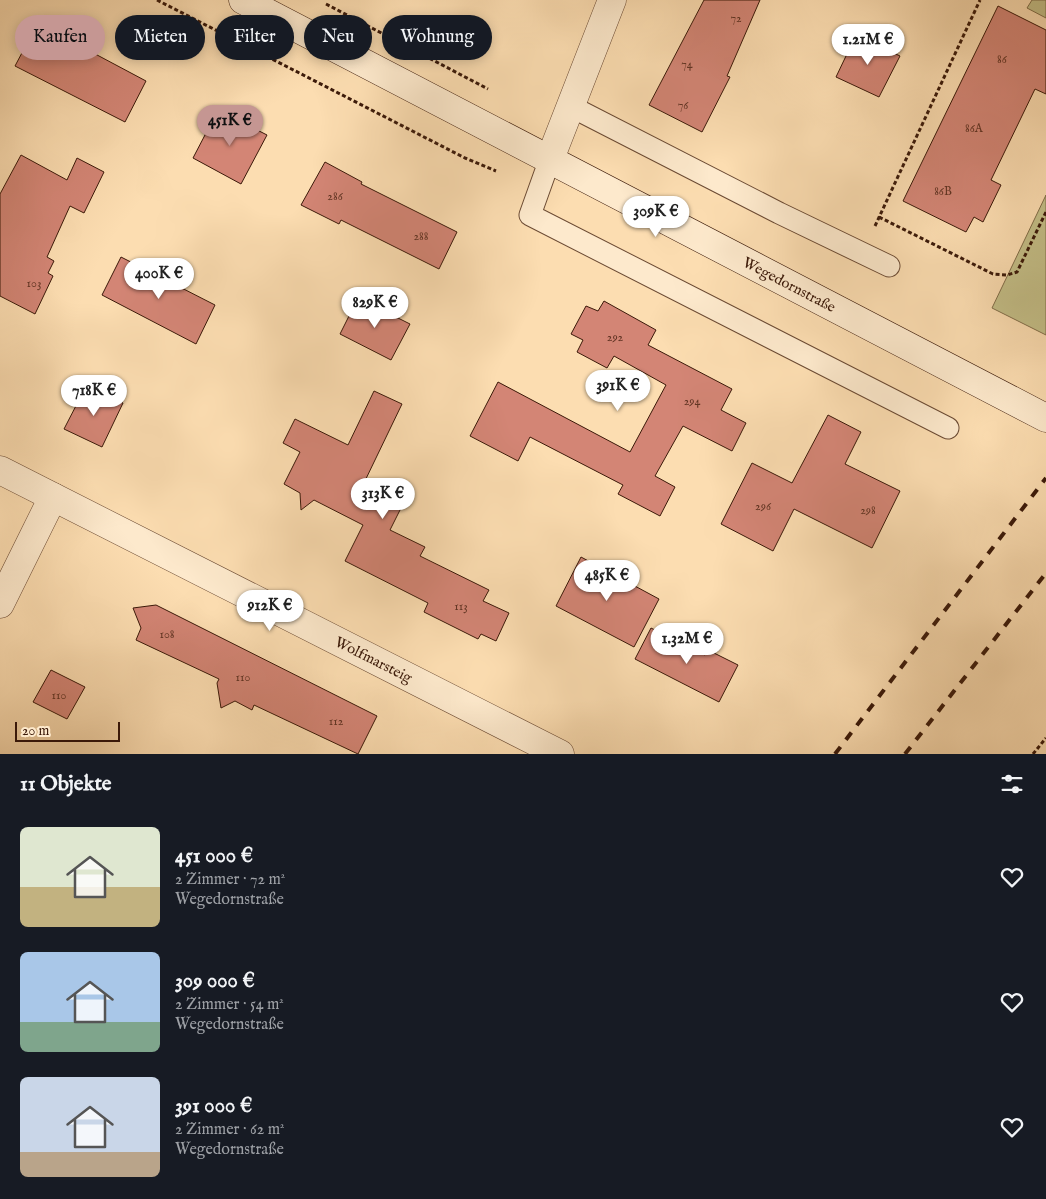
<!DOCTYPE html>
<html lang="de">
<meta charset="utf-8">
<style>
body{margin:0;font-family:"IM FELL English",serif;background:#242831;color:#f1f3f6;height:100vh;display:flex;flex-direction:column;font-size:19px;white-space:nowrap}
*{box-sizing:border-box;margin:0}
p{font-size:16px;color:#9ea1a6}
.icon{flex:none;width:28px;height:28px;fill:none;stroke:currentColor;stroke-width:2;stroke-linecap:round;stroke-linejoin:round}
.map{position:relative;height:754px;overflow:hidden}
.sheet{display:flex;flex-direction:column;background:#171b24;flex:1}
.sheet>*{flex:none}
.hud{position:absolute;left:15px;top:15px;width:500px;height:45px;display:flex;gap:10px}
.scale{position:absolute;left:15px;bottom:12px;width:105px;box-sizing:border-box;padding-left:5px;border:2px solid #3b1909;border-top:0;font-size:14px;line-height:18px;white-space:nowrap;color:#3b1909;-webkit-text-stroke:4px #fde9cc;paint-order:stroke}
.price{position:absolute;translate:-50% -42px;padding:0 11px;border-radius:18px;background:#fff;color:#222;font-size:16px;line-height:32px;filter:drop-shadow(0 1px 2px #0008)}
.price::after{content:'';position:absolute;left:50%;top:30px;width:15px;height:11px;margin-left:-8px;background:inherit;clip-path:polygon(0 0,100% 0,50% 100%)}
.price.current{background:#c59692;color:#111}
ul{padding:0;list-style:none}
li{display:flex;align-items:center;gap:15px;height:125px;padding:0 20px}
li span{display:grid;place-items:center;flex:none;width:140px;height:100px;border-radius:8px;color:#555}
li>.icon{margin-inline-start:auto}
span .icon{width:60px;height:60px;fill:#fffc;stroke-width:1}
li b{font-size:21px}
h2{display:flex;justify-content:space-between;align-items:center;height:60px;padding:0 20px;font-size:21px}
.chip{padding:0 18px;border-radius:22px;background:#171b24;box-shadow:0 2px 12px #0003;font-size:18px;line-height:45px}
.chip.current{background:#c59692;color:#111}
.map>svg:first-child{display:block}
.green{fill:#c4bf88;stroke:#806c48}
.building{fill:#d38575;stroke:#3b1909}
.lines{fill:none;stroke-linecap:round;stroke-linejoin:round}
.lane-casing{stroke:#6b4a33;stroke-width:23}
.street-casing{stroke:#6b4a33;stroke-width:29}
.secondary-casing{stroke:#3b1909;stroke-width:29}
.path{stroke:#3b1909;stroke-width:3;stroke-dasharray:4 2.5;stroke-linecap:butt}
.lane{stroke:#fde9cc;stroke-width:21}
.street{stroke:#fde9cc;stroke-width:28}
.secondary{stroke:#fde9cc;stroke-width:28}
.rail{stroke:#3b1909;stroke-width:4;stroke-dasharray:9 9;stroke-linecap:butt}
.labels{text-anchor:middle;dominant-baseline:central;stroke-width:4.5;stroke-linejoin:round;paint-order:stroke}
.number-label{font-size:12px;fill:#613424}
.street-label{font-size:15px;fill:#3b1909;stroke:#fde9cc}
</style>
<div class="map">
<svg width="1046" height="754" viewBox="0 0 1046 754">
<rect width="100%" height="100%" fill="#fcddb1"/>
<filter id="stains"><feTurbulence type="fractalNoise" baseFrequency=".004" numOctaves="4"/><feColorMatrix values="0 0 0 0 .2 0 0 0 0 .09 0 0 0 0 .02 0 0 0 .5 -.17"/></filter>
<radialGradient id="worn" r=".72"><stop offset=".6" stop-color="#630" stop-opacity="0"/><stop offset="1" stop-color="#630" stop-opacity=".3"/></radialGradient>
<path class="green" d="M1032,0H1046V18L1027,8Z
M1046,195V335L992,308Z"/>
<path class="building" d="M704,0H760L727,76L730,77L702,132L649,105Z
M998,6L1046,30V94L1035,89L991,180L1001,185L983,222L974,217L966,232L903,201Z
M37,23L146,81L125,122L15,66L24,49L20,37L31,36Z
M856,35L900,56L879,97L836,77Z
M218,110L267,135L241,184L193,158Z
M21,155L67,180L77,158L104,172L84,213L70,206L47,257L54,261L48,273L53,276L35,314L0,296V194Z
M325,162L362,182L361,184L457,232L439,269L341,220L339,224L301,205Z
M121,257L215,305L196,344L102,295Z
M358,298L410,324L391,360L340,334Z
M604,301L656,330L648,345L732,389L721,410L746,423L732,451L683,426L655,476L675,487L660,516L618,494L623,485L530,437L518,461L470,436L498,382L630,452L666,385L614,356L607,368L577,352L583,340L571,334L586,306L598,311Z
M90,387L123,403L102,447L64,429L80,398L85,399Z
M374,391L402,404L362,487L402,506L390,530L425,547L420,556L489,590L483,601L509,613L496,641L481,634L478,639L424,612L428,603L345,561L363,525L314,500L301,510L300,493L284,484L300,452L283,443L295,419L348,445Z
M828,415L861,432L845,464L900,491L872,548L794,509L773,551L721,524L752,463L792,483Z
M581,557L659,599L634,647L556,606Z
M156,605L377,716L358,754L254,705L252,710L235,701L221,708L217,683L219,679L136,640L141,628L133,608Z
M651,628L705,655L708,650L738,665L719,702L635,659Z
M51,670L85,687L67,719L33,702Z"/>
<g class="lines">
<g class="lane-casing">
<path id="lane" d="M572,107L779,213L889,266
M550,159L530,215L948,428"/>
</g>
<g class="street-casing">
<g id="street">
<path d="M550,159L612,0"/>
<path id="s1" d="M0,470L560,754"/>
<path d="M0,604L53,497"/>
</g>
</g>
<g class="secondary-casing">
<g id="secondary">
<path id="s2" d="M243,0L1046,418"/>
</g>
</g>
<path class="path" d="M157,0L465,158L496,171
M326,4L488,89
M879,217L993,274L1007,275L1017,272L1046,212
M875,226L980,0
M1033,754L1046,738"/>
<use href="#lane" class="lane"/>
<use href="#street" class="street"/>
<use href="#secondary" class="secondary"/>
<path class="rail" d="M835,754L1046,478
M905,754L1046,573"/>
</g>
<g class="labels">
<g class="number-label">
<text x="736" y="18">72</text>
<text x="1002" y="59">86</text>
<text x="687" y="64">74</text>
<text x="683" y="105">76</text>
<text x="974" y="128">86A</text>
<text x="943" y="191">86B</text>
<text x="335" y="196">286</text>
<text x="421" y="236">288</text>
<text x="34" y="283">103</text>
<text x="615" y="337">292</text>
<text x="692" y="401">294</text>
<text x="763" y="506">296</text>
<text x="868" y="510">298</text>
<text x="461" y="606">113</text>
<text x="167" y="634">108</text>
<text x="243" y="677">110</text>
<text x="59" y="695">110</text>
<text x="336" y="721">112</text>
</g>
<g class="street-label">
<text stroke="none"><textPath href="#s2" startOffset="616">Wegedornstraße</textPath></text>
<text stroke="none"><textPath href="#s1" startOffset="419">Wolfmarsteig</textPath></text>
</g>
</g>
<rect width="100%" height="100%" filter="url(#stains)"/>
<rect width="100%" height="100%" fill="url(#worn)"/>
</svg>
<div class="scale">20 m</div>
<b class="price" style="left:868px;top:66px">1.21M €</b>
<b class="price current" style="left:230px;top:147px">451K €</b>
<b class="price" style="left:656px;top:238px">309K €</b>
<b class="price" style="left:159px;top:300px">400K €</b>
<b class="price" style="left:375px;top:329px">829K €</b>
<b class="price" style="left:618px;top:412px">391K €</b>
<b class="price" style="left:94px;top:417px">718K €</b>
<b class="price" style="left:383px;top:520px">313K €</b>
<b class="price" style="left:607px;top:602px">485K €</b>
<b class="price" style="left:270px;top:632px">912K €</b>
<b class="price" style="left:687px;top:665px">1.32M €</b>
<div class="hud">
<a class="chip current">Kaufen</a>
<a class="chip">Mieten</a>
<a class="chip">Filter</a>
<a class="chip">Neu</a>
<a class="chip">Wohnung</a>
</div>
</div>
<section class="sheet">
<h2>11 Objekte<svg class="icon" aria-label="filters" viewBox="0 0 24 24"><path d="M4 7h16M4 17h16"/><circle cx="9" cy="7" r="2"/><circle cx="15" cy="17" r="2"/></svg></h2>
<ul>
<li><span style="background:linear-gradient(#dfe7d0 60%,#c2b280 0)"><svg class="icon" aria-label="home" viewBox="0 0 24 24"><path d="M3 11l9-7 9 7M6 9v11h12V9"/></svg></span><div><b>451 000 €</b><p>2 Zimmer · 72 m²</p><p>Wegedornstraße</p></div><svg class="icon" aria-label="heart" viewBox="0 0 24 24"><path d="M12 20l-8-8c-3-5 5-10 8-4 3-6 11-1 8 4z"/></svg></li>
<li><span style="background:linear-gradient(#a9c7e8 70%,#7fa58c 0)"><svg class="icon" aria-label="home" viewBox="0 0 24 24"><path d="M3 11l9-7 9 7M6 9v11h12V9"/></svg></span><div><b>309 000 €</b><p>2 Zimmer · 54 m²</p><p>Wegedornstraße</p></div><svg class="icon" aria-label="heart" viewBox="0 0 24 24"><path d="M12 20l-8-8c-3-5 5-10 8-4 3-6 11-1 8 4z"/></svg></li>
<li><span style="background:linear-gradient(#c9d6e8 75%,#b9a48a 0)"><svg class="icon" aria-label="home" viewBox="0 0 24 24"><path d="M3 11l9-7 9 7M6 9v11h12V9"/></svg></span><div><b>391 000 €</b><p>2 Zimmer · 62 m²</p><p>Wegedornstraße</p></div><svg class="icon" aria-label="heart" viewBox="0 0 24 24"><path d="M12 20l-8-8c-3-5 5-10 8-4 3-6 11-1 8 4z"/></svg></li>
</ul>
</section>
